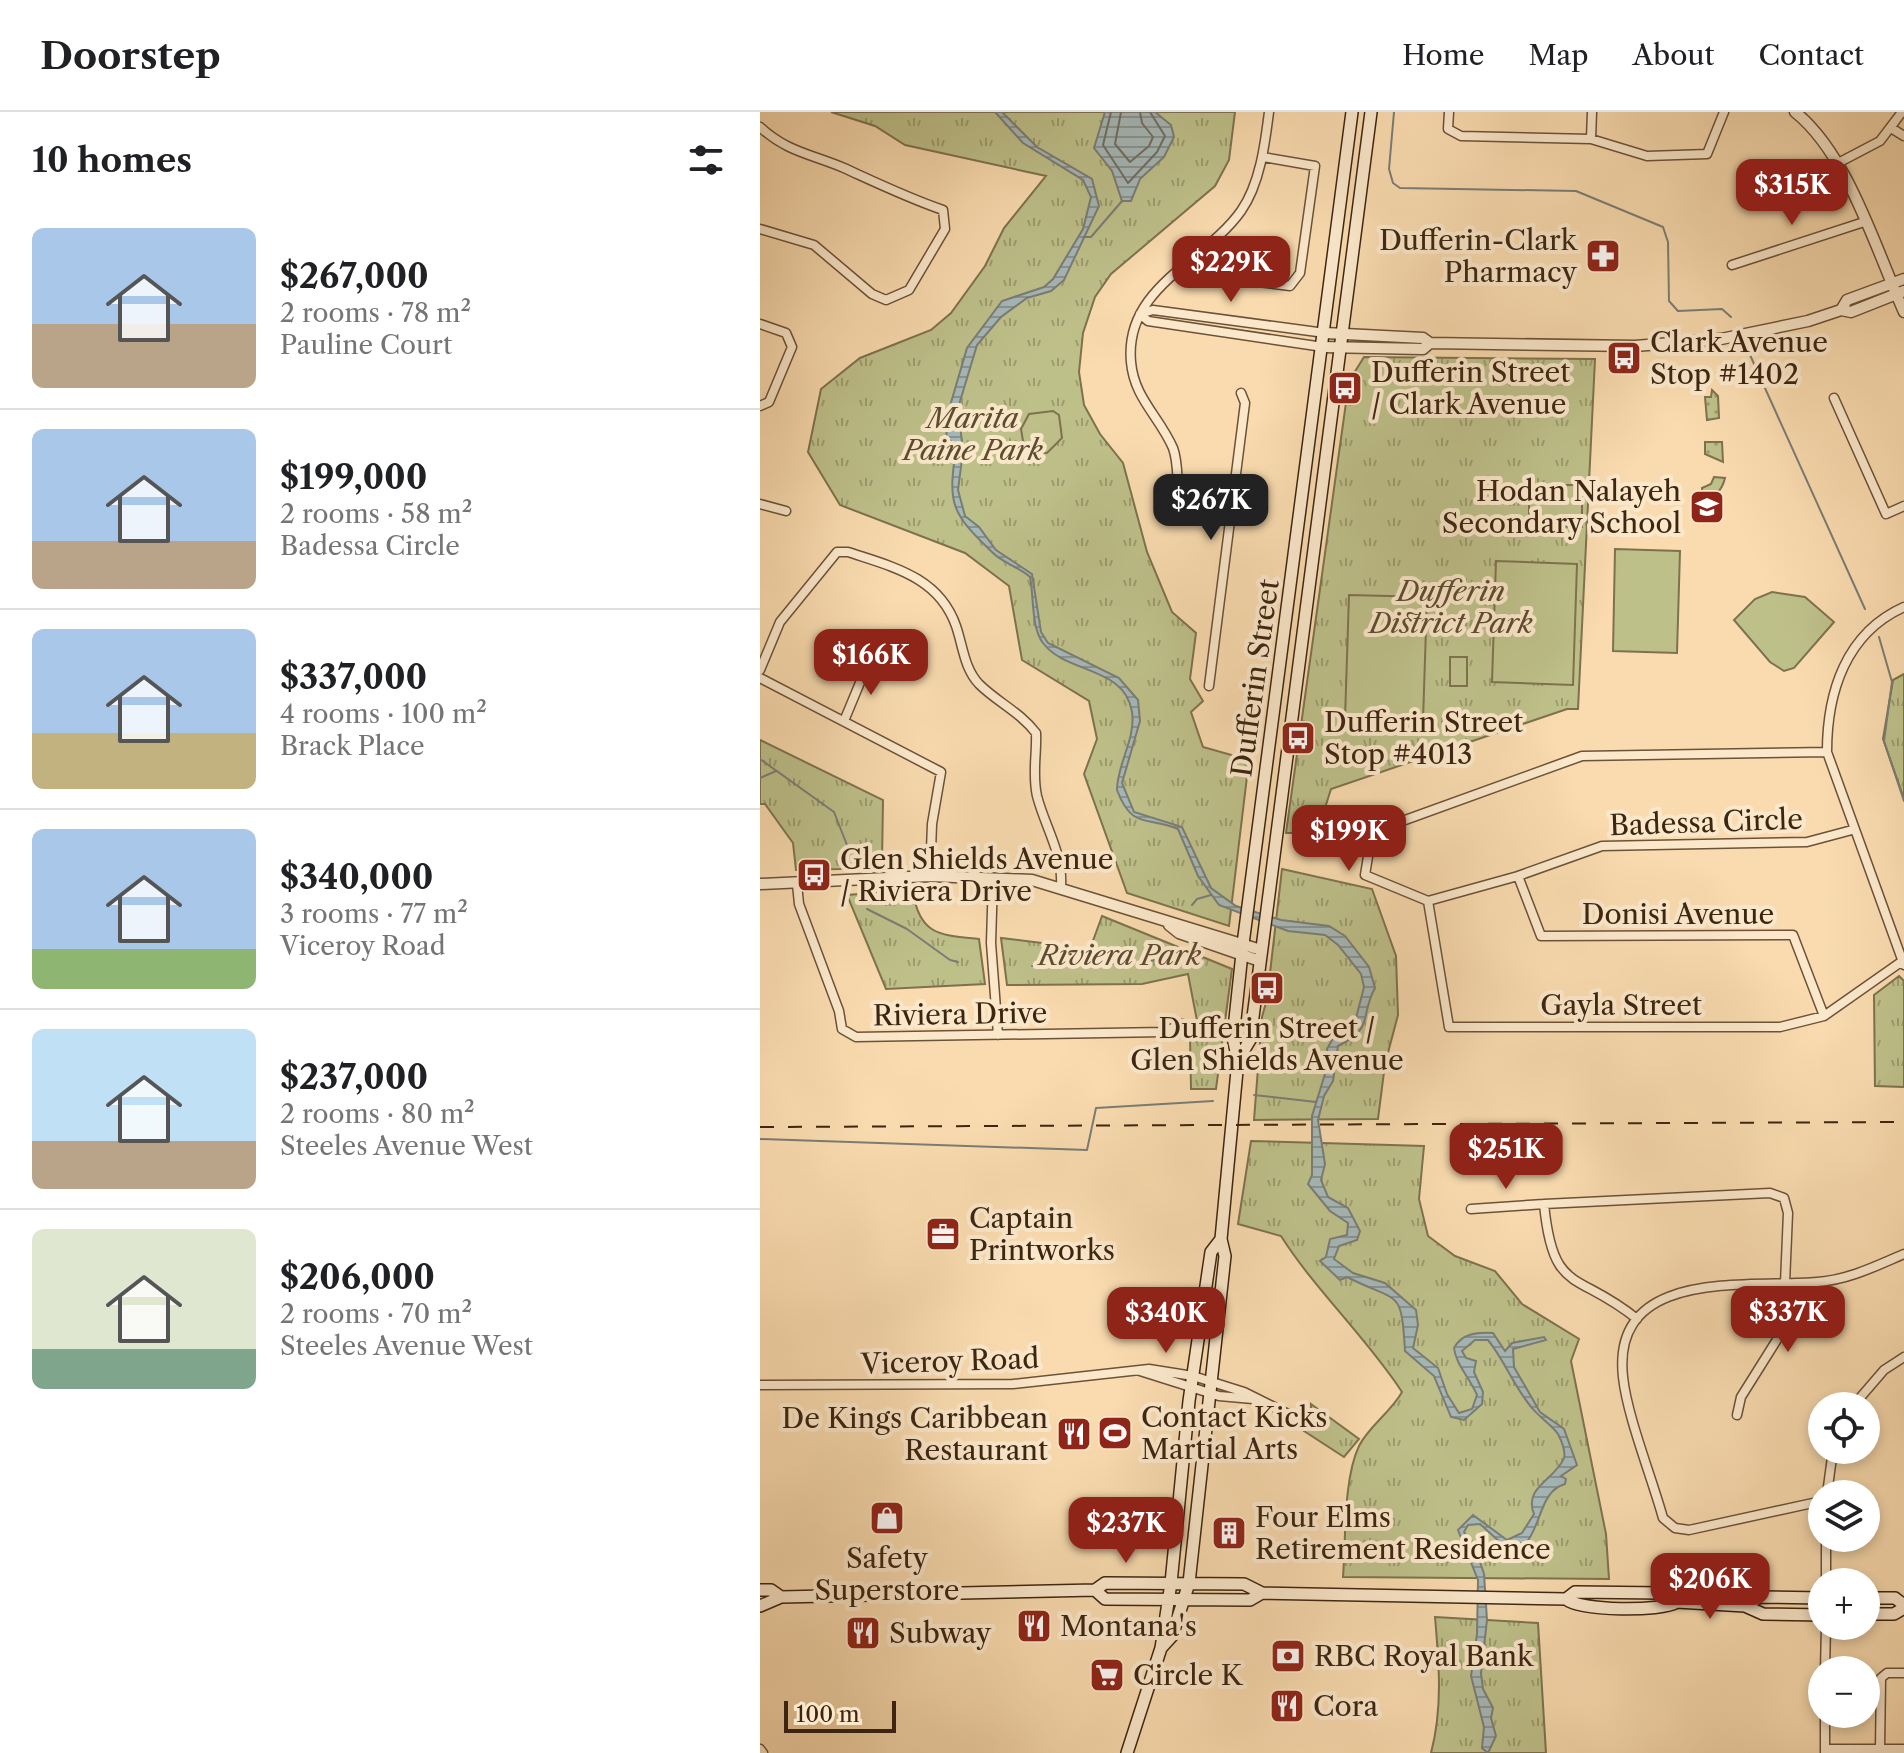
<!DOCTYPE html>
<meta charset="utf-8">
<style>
body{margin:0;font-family:"Libre Caslon Text",serif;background:#f6f6f6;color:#202124;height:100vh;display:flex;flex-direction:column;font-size:30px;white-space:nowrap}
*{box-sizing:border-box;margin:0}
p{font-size:26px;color:#757577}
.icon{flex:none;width:44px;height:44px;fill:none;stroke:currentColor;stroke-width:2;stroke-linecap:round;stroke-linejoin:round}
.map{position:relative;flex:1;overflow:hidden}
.details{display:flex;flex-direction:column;background:#fff;width:760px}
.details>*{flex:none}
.tools{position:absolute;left:1048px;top:1280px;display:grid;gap:16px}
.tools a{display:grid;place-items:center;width:72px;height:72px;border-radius:50%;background:#fff;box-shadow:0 4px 12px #0003;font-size:40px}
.scale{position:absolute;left:24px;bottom:20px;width:112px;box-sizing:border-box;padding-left:8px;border:4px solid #3d2511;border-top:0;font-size:22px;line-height:28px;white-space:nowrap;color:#3d2511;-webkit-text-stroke:6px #fbe8cb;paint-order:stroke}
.price{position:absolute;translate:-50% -68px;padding:0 18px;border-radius:16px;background:#8f2418;color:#fff;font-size:26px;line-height:52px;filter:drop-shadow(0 2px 4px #0008)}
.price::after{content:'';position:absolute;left:50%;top:48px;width:24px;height:18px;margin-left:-12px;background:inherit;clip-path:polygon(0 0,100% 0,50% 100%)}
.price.active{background:#222;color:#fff}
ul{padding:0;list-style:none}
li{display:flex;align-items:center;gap:24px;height:200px;padding:0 32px}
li+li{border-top:2px solid #e0e0e0}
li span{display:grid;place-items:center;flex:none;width:224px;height:160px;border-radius:12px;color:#555}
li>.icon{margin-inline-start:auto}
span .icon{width:96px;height:96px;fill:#fffc;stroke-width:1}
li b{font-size:34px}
h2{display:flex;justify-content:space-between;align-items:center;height:96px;padding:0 32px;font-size:34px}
header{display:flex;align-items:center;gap:48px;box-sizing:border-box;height:112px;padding:0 40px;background:#fff;border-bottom:2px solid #e0e0e0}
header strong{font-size:38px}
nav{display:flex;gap:44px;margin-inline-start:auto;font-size:28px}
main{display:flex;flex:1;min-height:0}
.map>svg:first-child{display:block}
.grass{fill:url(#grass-dots);stroke:#7e724e;stroke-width:2}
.park{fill:url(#park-tufts);stroke:#7e724e;stroke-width:2}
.pitch{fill:#bec08a;stroke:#7e724e;stroke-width:2}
.water{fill:url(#water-rules);stroke:#7b7d75;stroke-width:2}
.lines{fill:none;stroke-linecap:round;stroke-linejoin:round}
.shore{stroke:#716e64;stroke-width:2}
.stream{stroke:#7b7d75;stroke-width:2}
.minor-casing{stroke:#6c5238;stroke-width:11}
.tertiary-casing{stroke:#6c5238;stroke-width:13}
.secondary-casing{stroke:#3d2511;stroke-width:14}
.minor{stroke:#fbe8cb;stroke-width:8}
.tertiary{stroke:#fbe8cb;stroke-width:10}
.secondary{stroke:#fbe8cb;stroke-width:11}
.rail{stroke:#3d2511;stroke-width:2;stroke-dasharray:14 14;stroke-linecap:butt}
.labels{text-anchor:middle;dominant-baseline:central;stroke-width:8;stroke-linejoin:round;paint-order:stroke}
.poi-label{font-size:28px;fill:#3d2511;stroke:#fbe8cb;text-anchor:start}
.park-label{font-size:28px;font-style:italic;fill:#5d4c2f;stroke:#fbe8cb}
.street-label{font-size:28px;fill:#3d2511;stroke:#fbe8cb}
</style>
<header>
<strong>Doorstep</strong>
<nav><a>Home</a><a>Map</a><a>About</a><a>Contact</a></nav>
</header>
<main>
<section class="details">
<h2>10 homes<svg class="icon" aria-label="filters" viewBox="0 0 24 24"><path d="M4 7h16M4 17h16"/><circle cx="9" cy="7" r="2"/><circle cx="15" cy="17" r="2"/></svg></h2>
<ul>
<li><span style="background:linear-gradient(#a9c7e8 60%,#b9a48a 0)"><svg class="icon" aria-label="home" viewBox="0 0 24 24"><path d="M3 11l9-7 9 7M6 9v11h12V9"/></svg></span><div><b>$267,000</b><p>2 rooms · 78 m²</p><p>Pauline Court</p></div></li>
<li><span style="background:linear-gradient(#a9c7e8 70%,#b9a48a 0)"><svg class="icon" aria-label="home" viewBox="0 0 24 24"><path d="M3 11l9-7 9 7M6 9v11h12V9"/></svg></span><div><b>$199,000</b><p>2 rooms · 58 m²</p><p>Badessa Circle</p></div></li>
<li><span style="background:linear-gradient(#a9c7e8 65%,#c2b280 0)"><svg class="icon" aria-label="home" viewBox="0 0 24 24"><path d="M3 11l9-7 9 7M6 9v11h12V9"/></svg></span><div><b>$337,000</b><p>4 rooms · 100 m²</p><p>Brack Place</p></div></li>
<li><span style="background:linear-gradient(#a9c7e8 75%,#8fb573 0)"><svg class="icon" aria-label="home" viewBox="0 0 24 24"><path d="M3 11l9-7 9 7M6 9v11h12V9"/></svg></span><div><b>$340,000</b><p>3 rooms · 77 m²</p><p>Viceroy Road</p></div></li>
<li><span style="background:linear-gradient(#bfe0f5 70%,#b9a48a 0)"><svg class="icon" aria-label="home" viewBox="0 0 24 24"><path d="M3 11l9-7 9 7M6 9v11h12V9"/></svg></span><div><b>$237,000</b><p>2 rooms · 80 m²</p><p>Steeles Avenue West</p></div></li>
<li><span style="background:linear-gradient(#dfe7d0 75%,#7fa58c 0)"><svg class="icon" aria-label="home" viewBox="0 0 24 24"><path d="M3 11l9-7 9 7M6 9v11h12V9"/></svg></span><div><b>$206,000</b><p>2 rooms · 70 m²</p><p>Steeles Avenue West</p></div></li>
</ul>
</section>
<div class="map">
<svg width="1144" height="1641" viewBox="0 0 1144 1641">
<defs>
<pattern id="grass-dots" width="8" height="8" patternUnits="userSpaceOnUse" patternTransform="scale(2)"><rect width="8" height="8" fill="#bec08a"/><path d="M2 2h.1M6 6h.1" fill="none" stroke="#9c9c6f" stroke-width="1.8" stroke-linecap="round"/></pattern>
<pattern id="park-tufts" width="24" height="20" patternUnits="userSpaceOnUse" patternTransform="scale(2)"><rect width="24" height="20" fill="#bec08a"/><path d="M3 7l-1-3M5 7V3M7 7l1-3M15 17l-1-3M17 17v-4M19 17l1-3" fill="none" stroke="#9c9c6f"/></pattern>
<pattern id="water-rules" width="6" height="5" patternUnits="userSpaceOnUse" patternTransform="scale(2)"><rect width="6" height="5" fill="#a5b8b8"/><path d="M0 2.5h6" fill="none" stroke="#889594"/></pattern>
</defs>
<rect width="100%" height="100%" fill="#f9dbaf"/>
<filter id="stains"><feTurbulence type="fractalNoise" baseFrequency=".0025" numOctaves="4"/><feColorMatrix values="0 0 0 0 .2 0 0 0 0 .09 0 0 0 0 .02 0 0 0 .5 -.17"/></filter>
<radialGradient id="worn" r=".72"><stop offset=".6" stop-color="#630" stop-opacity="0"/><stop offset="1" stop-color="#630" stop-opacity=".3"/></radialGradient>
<path class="grass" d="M952,278L958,284L959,306L947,308L945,285H951Z
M945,330H962L963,350L945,342Z
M954,365L965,366C962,379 955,386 942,387V376L951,372Z"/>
<path class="park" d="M71,0H475L469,48L455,74L351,162L335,185L323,221L319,260L324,293L340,322L363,351L387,440L412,500L436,521L430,567L443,589L431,600L443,635L489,648L469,814L367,781L324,662L337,627L329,589L262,548L249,474L205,441L80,393L48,340L61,277L100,246L171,218L191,201L225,154L244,116L286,64L145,33L115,14Z
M604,245L835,247L818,597H807L571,677L557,721H526L589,269Z
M1144,562V687L1123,627L1133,568Z
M0,628L123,688L122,750L80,757L36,758L33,731L5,692H0Z
M522,757L612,777L636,844L638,903L625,952L618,1007L494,1008L502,905L507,887Z
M152,778C161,823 177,823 219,827L225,872L126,877L87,783Z
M342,804L472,857L456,977H431L430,925L438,914L428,862L382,872L247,873L241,826L330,837Z
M1139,864L1144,869V975L1115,974L1114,883Z
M491,1029L664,1034L659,1087L668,1124L695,1144L735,1159L762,1192L819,1227L811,1249L846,1422L849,1467L583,1465C586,1428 583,1368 599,1334C609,1314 631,1300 642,1280C606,1225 556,1179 521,1124L478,1112Z
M551,1292L599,1327L584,1345L544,1319L551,1309Z
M675,1505L778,1511L786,1641H671C683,1595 679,1552 675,1505Z"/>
<path class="pitch" d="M293,299L299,303L302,326L287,341L276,340L263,329L261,317L269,302Z
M769,373H822V415L769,414Z
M855,437L920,439L917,541L853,539Z
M736,449L817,452L813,573L732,570Z
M1012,480L1045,485L1074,510L1034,556L1024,559L1010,550L974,508L995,487Z
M589,483L667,485L663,609L585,607Z
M690,545H707V574H690Z"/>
<path class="water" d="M235,0H242L277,35L332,67L339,94L304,168L291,179L267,186L241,205L217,233L198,296L203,339L198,378L205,404L219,415L236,438L272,462L281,520L288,531L359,566L378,588L380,609L362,671L374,700L422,715L451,776L476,794L521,808L569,814L585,824L609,855L615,876C599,905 615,916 578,934L573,969L564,984L558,1008L565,1052L561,1068L568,1085L588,1096L600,1119L597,1128L579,1134L574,1147L593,1161L625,1171L656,1198L658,1213L653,1236L678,1256L687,1282L699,1301L712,1297L717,1283C710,1266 696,1253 694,1236C702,1221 718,1220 733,1221L745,1239L752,1231L784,1225L786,1228L753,1237L754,1255L780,1300L804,1317L817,1353L801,1364L806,1367L805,1372C780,1379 782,1412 766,1431H741L720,1412L708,1413L704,1420L716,1438L724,1462L727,1508L721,1561L723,1577L733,1596L731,1606L736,1624L728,1641L722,1636L724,1615L711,1564L717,1522L718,1468L698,1418L713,1403L747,1428L762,1421L774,1402C763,1375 796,1367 804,1346C806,1339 801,1328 798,1322C792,1313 779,1305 772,1296C754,1275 745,1249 728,1228H715L702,1239L706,1246L716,1249L714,1260L723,1280L722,1292L704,1308L691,1305L674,1264L645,1239C641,1175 640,1192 587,1165L580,1168L560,1149L566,1145L570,1127L587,1123L588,1111L570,1099L548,1072L552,1063V1004L569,949L567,937L572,928L595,910L604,875L601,862L578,833L565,823L528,819L459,793L438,764L418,717C387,704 372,718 357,678C357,652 376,627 372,600C365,554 306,562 283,531C271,515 274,485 270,465C259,455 243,451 233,441C190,400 188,392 196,336L187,324L185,311L207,236L242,189L284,175L293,167L323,117L331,85L323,68L263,31Z
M345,0H395L411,13L414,25L404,45L380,67L371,89H362L352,59L334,36Z"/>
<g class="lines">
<path class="shore" d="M351,0L343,33L368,71L397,40L405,24L390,0
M361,0L355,32L370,50L389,34L393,25L382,11L380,0"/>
<path class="stream" d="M634,0L629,57L633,71L640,76L816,79L903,115L908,130L909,189L918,199L962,197L971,205
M323,125H331L362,89
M990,243L1105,497
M1119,525L1132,570L1124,629L1144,689
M0,647L74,700L87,733
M0,666L16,659
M432,793L437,787L451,783
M107,797L147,817L190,848L198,850
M272,854L376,851L397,848L404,841
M494,983L556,990
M0,1027L327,1038L336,996L453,989"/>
<g class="minor-casing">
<path id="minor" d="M689,0L688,17L701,24L831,27L887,44L947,42L964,0
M0,15C27,40 51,42 84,56C117,71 148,86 183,98L185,117L149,178L126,188L112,182L54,133L0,117
M1131,16L1144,24
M831,27L832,0
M1078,51L1120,29L1142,0
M433,144L457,165L530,174L540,161L555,54L503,45
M972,153L1104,110
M380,202L388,209L563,235
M380,202L393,198L565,221
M0,212L26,221L32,235L9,290L0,294
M1074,286L1126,402L1144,394
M0,392L26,399
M471,403L422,395C415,376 420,355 413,336C399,304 374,286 371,250C364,175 445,150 481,99C500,72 505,32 509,0
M1144,495C1086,521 1067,580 1067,640L1144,853
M0,558L20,510L77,440H88C133,455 179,465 196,514C203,534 204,556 219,572C237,590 260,600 276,621C277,642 272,662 277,684C285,715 303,741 301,774
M0,566L181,660L172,712L170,764
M449,574L485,291L481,281
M84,609L109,549
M1067,640L822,644L612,720L605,763L668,789L758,764L842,734L1047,730L1092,718
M758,764L781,824L1033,823L1064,904
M233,767L231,831L238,923
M37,772L39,792L79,899L82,917L96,925L404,920L422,912
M668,789L689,915H1020L1064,904L1141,850
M711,1097L784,1092
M877,1207C817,1158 793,1184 784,1092L1010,1081L1024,1086L1028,1101L1023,1218L981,1285L977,1303
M380,1259L459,1284L493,1287
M0,1273L253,1272L389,1257L433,1264L484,1280L528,1302
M1093,1294L1124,1258L1144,1245
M1067,1382L1073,1338
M1062,1389L929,1418L915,1416L903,1406C892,1366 867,1304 863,1265C851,1155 988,1176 1057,1170C1088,1168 1116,1154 1144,1142
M1066,1470V1426
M1065,1558L1066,1514
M1065,1602V1640
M0,1637L3,1641
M1065,1637H1144
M1120,1637L1121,1566L1127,1561H1144"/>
</g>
<g class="tertiary-casing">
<path id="tertiary" d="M1035,0C1088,42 1116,138 1144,200
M1081,198L1087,188L1144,167
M565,221L663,226L670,231L875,234L961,227L1048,209L1081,198L1091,200L1144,179
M563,235L663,237L670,231
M0,772L170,764L272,768L501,838
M409,813L419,821L500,849"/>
</g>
<g class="secondary-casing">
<path id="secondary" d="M478,948L490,928L611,0
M0,1478H11L21,1485
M335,1478L345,1487L490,1488L502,1481
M1106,1486H1135L1144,1493
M806,1487L815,1480L903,1481L917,1490L985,1494L1003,1502L1062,1503
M0,1494L21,1485L335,1478L345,1471L484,1472L502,1481L806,1487C820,1499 901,1500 917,1490
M985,1494L1000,1485L1062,1486
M1106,1502H1134L1144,1496
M401,1536L412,1524L429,1471L465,1144L461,1127L478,948L473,926L483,832L592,0
M367,1641L401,1536L411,1471L429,1289L451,1140L461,1127"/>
</g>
<use href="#minor" class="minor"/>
<use href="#tertiary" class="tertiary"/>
<use href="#secondary" class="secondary"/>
<path class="rail" d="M0,1015L1144,1010"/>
</g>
<defs>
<g id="pharmacy-square" transform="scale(1.8)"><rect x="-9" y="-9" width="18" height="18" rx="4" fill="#8f2418" stroke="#fbe8cb"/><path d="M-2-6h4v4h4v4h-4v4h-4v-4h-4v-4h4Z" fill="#fff"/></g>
<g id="bus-square" transform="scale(1.8)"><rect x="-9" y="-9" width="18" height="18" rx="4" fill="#8f2418" stroke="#fbe8cb"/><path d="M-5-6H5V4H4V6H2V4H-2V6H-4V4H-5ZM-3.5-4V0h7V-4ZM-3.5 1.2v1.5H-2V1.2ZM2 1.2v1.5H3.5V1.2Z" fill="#fff"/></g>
<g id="school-square" transform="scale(1.8)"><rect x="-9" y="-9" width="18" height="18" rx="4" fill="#8f2418" stroke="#fbe8cb"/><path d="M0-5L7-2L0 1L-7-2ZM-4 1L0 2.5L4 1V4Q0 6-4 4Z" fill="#fff"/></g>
<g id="office-square" transform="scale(1.8)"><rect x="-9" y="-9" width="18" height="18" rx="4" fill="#8f2418" stroke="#fbe8cb"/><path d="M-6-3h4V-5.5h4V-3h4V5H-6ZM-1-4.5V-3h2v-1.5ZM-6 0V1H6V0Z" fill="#fff"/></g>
<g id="stadium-square" transform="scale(1.8)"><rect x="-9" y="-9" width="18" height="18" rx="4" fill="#8f2418" stroke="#fbe8cb"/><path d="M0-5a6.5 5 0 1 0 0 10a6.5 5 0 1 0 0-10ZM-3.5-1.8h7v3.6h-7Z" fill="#fff"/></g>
<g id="restaurant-square" transform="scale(1.8)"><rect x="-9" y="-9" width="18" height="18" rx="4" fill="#8f2418" stroke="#fbe8cb"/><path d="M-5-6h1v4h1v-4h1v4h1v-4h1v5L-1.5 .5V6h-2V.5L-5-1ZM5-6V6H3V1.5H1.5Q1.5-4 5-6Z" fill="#fff"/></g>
<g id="shop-square" transform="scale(1.8)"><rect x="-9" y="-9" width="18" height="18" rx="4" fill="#8f2418" stroke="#fbe8cb"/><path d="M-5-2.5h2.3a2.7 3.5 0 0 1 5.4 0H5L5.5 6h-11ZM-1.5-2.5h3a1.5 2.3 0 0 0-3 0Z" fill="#fff"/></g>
<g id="building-square" transform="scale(1.8)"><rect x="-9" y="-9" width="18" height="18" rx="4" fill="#8f2418" stroke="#fbe8cb"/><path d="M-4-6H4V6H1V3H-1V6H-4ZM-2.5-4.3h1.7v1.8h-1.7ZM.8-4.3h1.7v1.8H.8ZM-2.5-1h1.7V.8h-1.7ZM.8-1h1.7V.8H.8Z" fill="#fff"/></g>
<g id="bank-square" transform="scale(1.8)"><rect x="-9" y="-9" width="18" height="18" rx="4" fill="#8f2418" stroke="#fbe8cb"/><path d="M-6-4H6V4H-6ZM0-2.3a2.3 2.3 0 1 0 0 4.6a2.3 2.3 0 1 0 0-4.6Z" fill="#fff"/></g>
<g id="supermarket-square" transform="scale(1.8)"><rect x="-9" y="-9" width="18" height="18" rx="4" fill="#8f2418" stroke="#fbe8cb"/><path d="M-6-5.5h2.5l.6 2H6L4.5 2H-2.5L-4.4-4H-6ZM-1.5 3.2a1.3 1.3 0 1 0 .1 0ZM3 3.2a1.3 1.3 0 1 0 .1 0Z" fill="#fff"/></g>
</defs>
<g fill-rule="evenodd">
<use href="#pharmacy-square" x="843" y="144"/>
<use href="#bus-square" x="864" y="246"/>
<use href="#bus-square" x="585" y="276"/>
<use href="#school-square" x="947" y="395"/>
<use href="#bus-square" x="538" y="626"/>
<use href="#bus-square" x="54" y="763"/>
<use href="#bus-square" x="507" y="876"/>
<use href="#office-square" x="183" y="1122"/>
<use href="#stadium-square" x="355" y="1321"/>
<use href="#restaurant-square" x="314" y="1322"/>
<use href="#shop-square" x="127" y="1406"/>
<use href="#building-square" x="469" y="1421"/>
<use href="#restaurant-square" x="274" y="1514"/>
<use href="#restaurant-square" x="103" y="1521"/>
<use href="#bank-square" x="528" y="1544"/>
<use href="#supermarket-square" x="347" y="1563"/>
<use href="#restaurant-square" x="527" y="1594"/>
</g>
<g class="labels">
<g class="poi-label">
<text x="817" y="128" text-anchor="end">Dufferin-Clark<tspan x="817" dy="32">Pharmacy</tspan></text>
<text x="890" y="230">Clark Avenue<tspan x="890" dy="32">Stop #1402</tspan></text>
<text x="611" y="260">Dufferin Street<tspan x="611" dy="32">/ Clark Avenue</tspan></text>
<text x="921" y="379" text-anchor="end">Hodan Nalayeh<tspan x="921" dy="32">Secondary School</tspan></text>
<text x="564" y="610">Dufferin Street<tspan x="564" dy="32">Stop #4013</tspan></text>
<text x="80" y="747">Glen Shields Avenue<tspan x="80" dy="32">/ Riviera Drive</tspan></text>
<text x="507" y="916" text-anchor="middle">Dufferin Street /<tspan x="507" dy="32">Glen Shields Avenue</tspan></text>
<text x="209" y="1106">Captain<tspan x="209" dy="32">Printworks</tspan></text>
<text x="381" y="1305">Contact Kicks<tspan x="381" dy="32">Martial Arts</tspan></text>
<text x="288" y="1306" text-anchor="end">De Kings Caribbean<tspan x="288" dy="32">Restaurant</tspan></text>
<text x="495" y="1405">Four Elms<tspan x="495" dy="32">Retirement Residence</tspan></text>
<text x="127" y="1446" text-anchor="middle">Safety<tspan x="127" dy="32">Superstore</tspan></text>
<text x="300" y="1514">Montana's</text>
<text x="129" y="1521">Subway</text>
<text x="554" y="1544">RBC Royal Bank</text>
<text x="373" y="1563">Circle K</text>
<text x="553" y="1594">Cora</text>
</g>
<g class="park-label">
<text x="213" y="306">Marita<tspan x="213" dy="32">Paine Park</tspan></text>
<text x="691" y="479">Dufferin<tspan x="691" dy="32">District Park</tspan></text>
<text x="360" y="843">Riviera Park</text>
</g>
<g class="street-label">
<text transform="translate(495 566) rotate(-82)">Dufferin Street</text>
<text transform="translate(946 710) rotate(-2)">Badessa Circle</text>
<text x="918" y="802">Donisi Avenue</text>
<text x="861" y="893">Gayla Street</text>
<text transform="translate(200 902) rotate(-1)">Riviera Drive</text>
<text transform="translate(190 1249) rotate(-2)">Viceroy Road</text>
</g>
</g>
<rect width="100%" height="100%" filter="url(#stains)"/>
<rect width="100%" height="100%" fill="url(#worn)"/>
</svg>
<div class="tools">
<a><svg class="icon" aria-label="locate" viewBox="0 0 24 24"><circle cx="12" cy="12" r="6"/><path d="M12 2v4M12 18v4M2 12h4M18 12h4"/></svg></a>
<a><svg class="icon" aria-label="layers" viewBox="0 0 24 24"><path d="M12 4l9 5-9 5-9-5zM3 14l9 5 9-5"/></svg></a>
<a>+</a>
<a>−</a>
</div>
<div class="scale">100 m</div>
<b class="price" style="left:1032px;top:115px">$315K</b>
<b class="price" style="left:471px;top:192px">$229K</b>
<b class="price active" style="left:451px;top:430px">$267K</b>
<b class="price" style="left:111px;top:585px">$166K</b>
<b class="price" style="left:589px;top:761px">$199K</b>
<b class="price" style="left:746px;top:1079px">$251K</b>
<b class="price" style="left:1028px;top:1242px">$337K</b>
<b class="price" style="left:406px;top:1243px">$340K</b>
<b class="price" style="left:366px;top:1453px">$237K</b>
<b class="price" style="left:950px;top:1509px">$206K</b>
</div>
</main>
